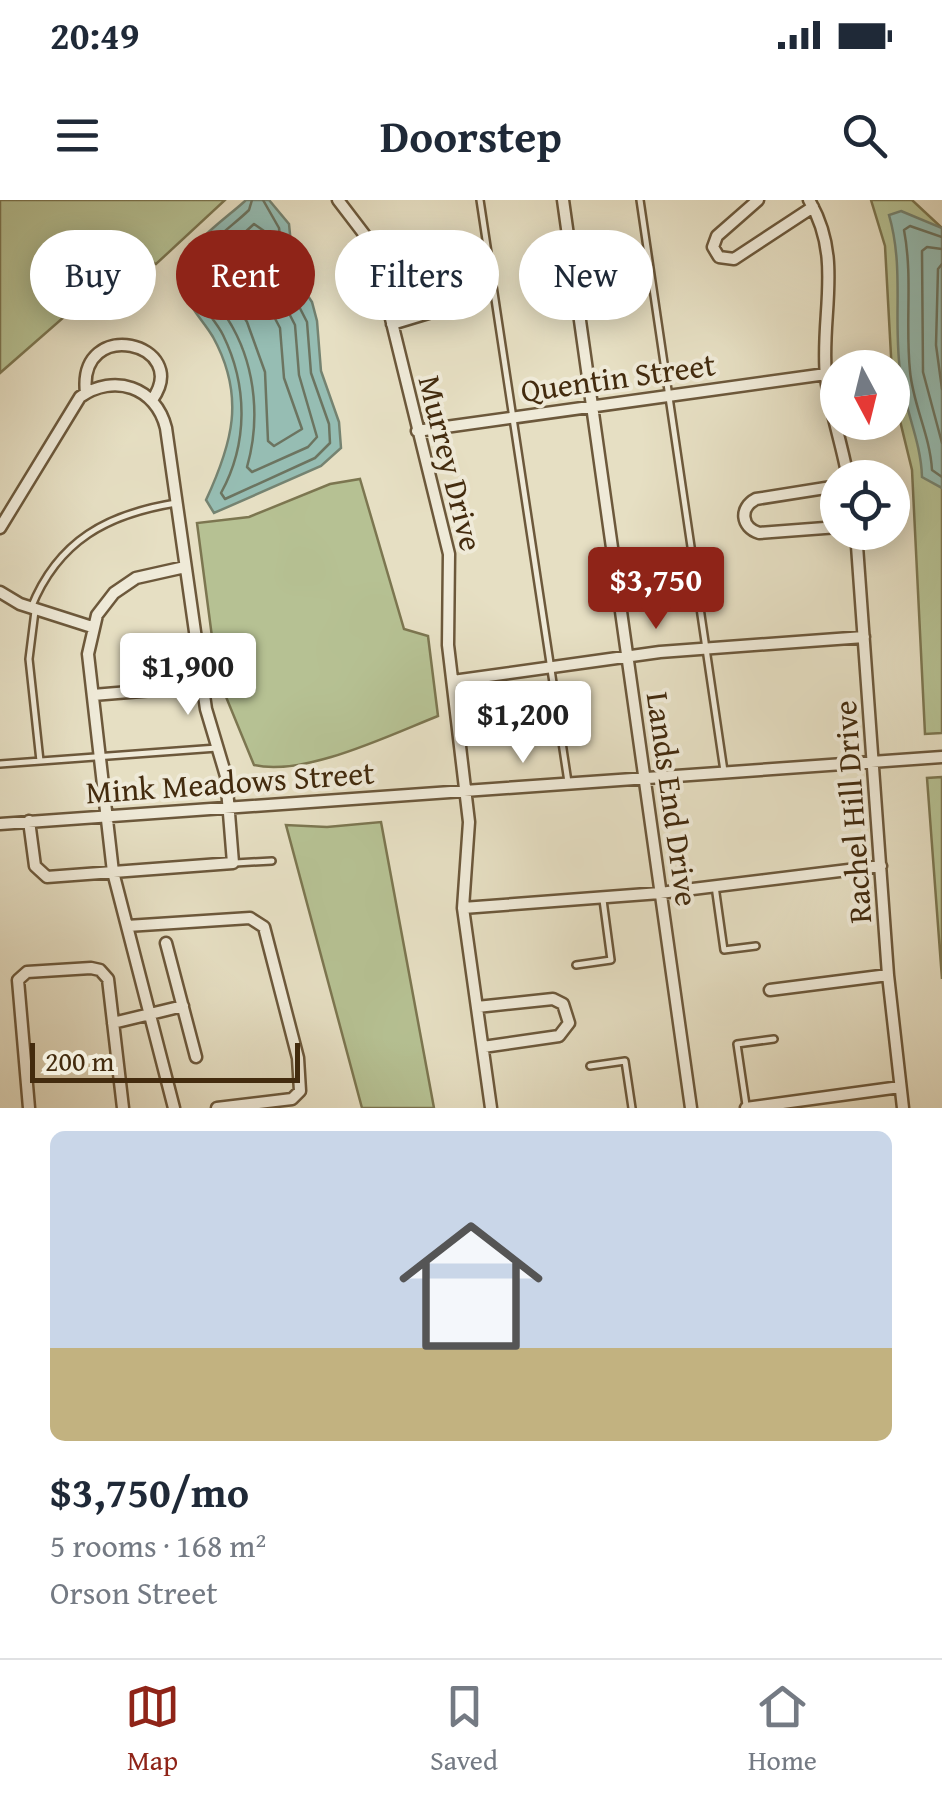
<!DOCTYPE html>
<meta charset="utf-8">
<style>
body{margin:0;font-family:"Gentium Book Plus",serif;background:#f2f2f3;color:#1f2937;height:100vh;display:flex;flex-direction:column;font-size:38px;white-space:nowrap}
*{box-sizing:border-box;margin:0}
p{font-size:32px;color:#747a83}
.icon{flex:none;width:55px;height:55px;fill:none;stroke:currentColor;stroke-width:2;stroke-linecap:round;stroke-linejoin:round}
.map{position:relative;height:908px;overflow:hidden}
.panel{display:flex;flex-direction:column;background:#fff;flex:1}
.panel>*{flex:none}
.hud{position:absolute;left:30px;top:30px;width:882px;height:90px;display:flex;gap:20px}
.needle{width:65px;rotate:173deg}
.buttons{position:absolute;left:820px;top:150px;display:grid;gap:20px}
.buttons a{display:grid;place-items:center;width:90px;height:90px;border-radius:50%;background:#fff;box-shadow:0 5px 25px #0003;font-size:50px}
.scale{position:absolute;left:30px;bottom:25px;width:270px;box-sizing:border-box;padding-left:10px;border:5px solid #432b0e;border-top:0;font-size:28px;line-height:35px;white-space:nowrap;color:#432b0e;-webkit-text-stroke:8px #efead8;paint-order:stroke}
.price{position:absolute;translate:-50% -85px;padding:0 22px;border-radius:10px;background:#fff;color:#222;font-size:32px;line-height:65px;filter:drop-shadow(0 2px 5px #0008)}
.price::after{content:'';position:absolute;left:50%;top:60px;width:30px;height:22px;margin-left:-15px;background:inherit;clip-path:polygon(0 0,100% 0,50% 100%)}
.price.selected{background:#8f2418;color:#fff}
ul{padding:0;list-style:none}
li{display:grid;align-content:center;gap:20px;height:530px;padding:0 50px}
li+li{border-top:2px solid #e0e1e3}
li span{display:grid;place-items:center;height:310px;border-radius:15px;color:#555}
li>.icon{margin-inline-start:auto}
span .icon{width:180px;height:180px;fill:#fffc;stroke-width:1}
li b{font-size:42px}
.tag{padding:0 35px;border-radius:45px;background:#fff;box-shadow:0 5px 25px #0003;font-size:35px;line-height:90px}
.tag.selected{background:#8f2418;color:#fff}
.status{display:flex;justify-content:space-between;align-items:center;height:70px;padding:0 50px;background:#fff;direction:ltr}
.status svg{height:28px;fill:currentColor}
header{display:flex;justify-content:space-between;align-items:center;height:130px;padding:0 50px;background:#fff;font-size:45px;font-weight:700}
.tabs{display:flex;justify-content:space-around;align-items:center;height:140px;border-top:2px solid #e0e1e3;background:#fff;font-size:28px;color:#747a83}
.tabs a{display:grid;justify-items:center;gap:5px}
.tabs .selected{color:#8f2418}
.map>svg:first-child{display:block}
.green{fill:#b6c193;stroke:#7c7650;stroke-width:2.5}
.water{fill:#96bdb3;stroke:#758371;stroke-width:2.5}
.lines{fill:none;stroke-linecap:round;stroke-linejoin:round}
.shore{stroke:#6c7460;stroke-width:2.5}
.lane-casing{stroke:#6c583b;stroke-width:10}
.street-casing{stroke:#6c583b;stroke-width:15}
.lane{stroke:#efead8;stroke-width:5}
.street{stroke:#efead8;stroke-width:10}
.labels{text-anchor:middle;dominant-baseline:central;stroke-width:8;stroke-linejoin:round;paint-order:stroke}
.street-label{font-size:32px;fill:#432b0e;stroke:#efead8}
</style>
<div class="status"><b>20:49</b><svg viewBox="0 0 49 12"><path d="M0 12V9h3v3zM5 12V6h3v6zM10 12V3h3v9zM15 12V0h3v12zM26 1h20v11H26zM47 4h2v5h-2z"/></svg></div>
<header><svg class="icon" aria-label="menu" viewBox="0 0 24 24"><path d="M4 6h16M4 12h16M4 18h16"/></svg>Doorstep<svg class="icon" aria-label="search" viewBox="0 0 24 24"><circle cx="10" cy="10" r="6"/><path d="M15 15l6 6"/></svg></header>
<div class="map">
<svg width="942" height="908" viewBox="0 0 942 908">
<rect width="100%" height="100%" fill="#e6dfc3"/>
<filter id="stains"><feTurbulence type="fractalNoise" baseFrequency=".002" numOctaves="4"/><feColorMatrix values="0 0 0 0 .2 0 0 0 0 .09 0 0 0 0 .02 0 0 0 .5 -.17"/></filter>
<radialGradient id="worn" r=".72"><stop offset=".6" stop-color="#630" stop-opacity="0"/><stop offset="1" stop-color="#630" stop-opacity=".3"/></radialGradient>
<path class="green" d="M0,0H225L156,64L111,38L64,117L0,173Z
M871,0H912L942,28V533L925,534L912,270L893,192L885,46Z
M360,279L404,429L428,436L438,516C390,535 304,577 254,565L217,475L197,323L249,317L330,284Z
M942,577V779L927,578Z
M381,622L434,908H362L286,625L327,627Z"/>
<path class="water" d="M246,0H269L289,24L294,75L312,102L317,121L321,171L339,222L341,248L321,266L214,313L206,300C232,244 246,197 213,137C200,115 176,96 183,68C189,42 227,18 246,0Z
M901,11L942,28V288L922,277C921,242 906,213 901,178C892,123 905,70 889,15Z"/>
<g class="lines">
<path class="shore" d="M252,0L249,10C233,26 203,45 195,66C184,93 212,113 223,135C248,186 248,244 221,293L225,299L315,258L330,243L329,224L311,173L307,122L285,79L279,28L263,0
M254,24L267,33L272,80L295,125L299,175L317,237L308,247L252,272L247,267C260,222 256,170 233,128C224,111 211,99 205,81L209,65Z
M942,37L910,26L904,30C913,77 905,123 910,171C913,205 930,235 932,270L942,277
M942,49L927,47L922,51L923,172L942,243
M246,51L254,53L259,88L280,128L284,178L302,229L274,246L268,241L265,172L247,122L220,79Z
M942,64L938,69L936,145L942,189"/>
<g class="lane-casing">
<path id="lane" d="M480,0L568,582
M640,0L724,571
M31,408C58,340 108,314 176,303
M35,411L29,459L40,561
M0,564L217,548
M235,663L272,661
M715,686L724,750L756,746
M576,765L611,760L603,700
M590,866L625,861L632,908
M746,905L737,844L774,839"/>
</g>
<g class="street-casing">
<path id="street" d="M338,0L364,34L379,70L449,354L448,445L469,622L463,708L491,908
M563,0L691,908
M758,0L717,36L713,47L719,57L734,59L813,7
M809,0C844,59 820,114 826,177C830,211 842,244 848,278
M379,70L417,59L429,61C441,73 444,97 435,111L392,124
M86,193C77,115 193,143 152,200
M417,231L826,174
M838,286L756,299C739,308 741,327 759,333L838,327
M0,328L80,197C114,173 156,187 166,228L206,509L226,576L233,663L47,677L35,666L29,621
M856,332L888,775L903,908
M0,392L20,404L92,427
M453,481L660,452L864,437
M93,495L202,486
M0,624L942,557
M463,708L660,693L881,666
M127,726L250,718L264,727L298,858L300,891L292,899L217,908
M166,743L196,857
M770,790L888,775
M477,807L553,799L563,804L569,823L559,836L483,847
M113,823L183,806
M29,908L18,780L27,772L91,768L100,770L108,779L123,908
M174,908L113,672L88,454L97,415L114,393L136,378L185,367
M746,908L900,887"/>
</g>
<use href="#lane" class="lane"/>
<use href="#street" class="street"/>
</g>
<g class="labels">
<g class="street-label">
<text transform="translate(618 177) rotate(-8)">Quentin Street</text>
<text transform="translate(451 263) rotate(76)">Murrey Drive</text>
<text transform="translate(230 582) rotate(-4)">Mink Meadows Street</text>
<text transform="translate(673 599) rotate(82)">Lands End Drive</text>
<text transform="translate(852 612) rotate(-94)">Rachel Hill Drive</text>
</g>
</g>
<rect width="100%" height="100%" filter="url(#stains)"/>
<rect width="100%" height="100%" fill="url(#worn)"/>
</svg>
<div class="buttons">
<a><svg class="needle" viewBox="-14 -14 28 28"><path d="M0-13l5 13h-10z" fill="#e53935"/><path d="M0 13l5-13h-10z" fill="#747a83"/></svg></a>
<a><svg class="icon" aria-label="locate" viewBox="0 0 24 24"><circle cx="12" cy="12" r="6"/><path d="M12 2v4M12 18v4M2 12h4M18 12h4"/></svg></a>
</div>
<div class="scale">200 m</div>
<b class="price selected" style="left:656px;top:432px">$3,750</b>
<b class="price" style="left:188px;top:518px">$1,900</b>
<b class="price" style="left:523px;top:566px">$1,200</b>
<div class="hud">
<a class="tag">Buy</a>
<a class="tag selected">Rent</a>
<a class="tag">Filters</a>
<a class="tag">New</a>
</div>
</div>
<section class="panel">
<ul>
<li><span style="background:linear-gradient(#c9d6e8 70%,#c2b280 0)"><svg class="icon" aria-label="home" viewBox="0 0 24 24"><path d="M3 11l9-7 9 7M6 9v11h12V9"/></svg></span><div><b>$3,750/mo</b><p>5 rooms · 168 m²</p><p>Orson Street</p></div></li>
</ul>
</section>
<nav class="tabs">
<a class="selected"><svg class="icon" aria-label="map" viewBox="0 0 24 24"><path d="M3 6l6-2 6 2 6-2v14l-6 2-6-2-6 2zM9 4v14M15 6v14"/></svg>Map</a>
<a><svg class="icon" aria-label="saved" viewBox="0 0 24 24"><path d="M7 4h10v16l-5-4-5 4z"/></svg>Saved</a>
<a><svg class="icon" aria-label="home" viewBox="0 0 24 24"><path d="M3 11l9-7 9 7M6 9v11h12V9"/></svg>Home</a>
</nav>
